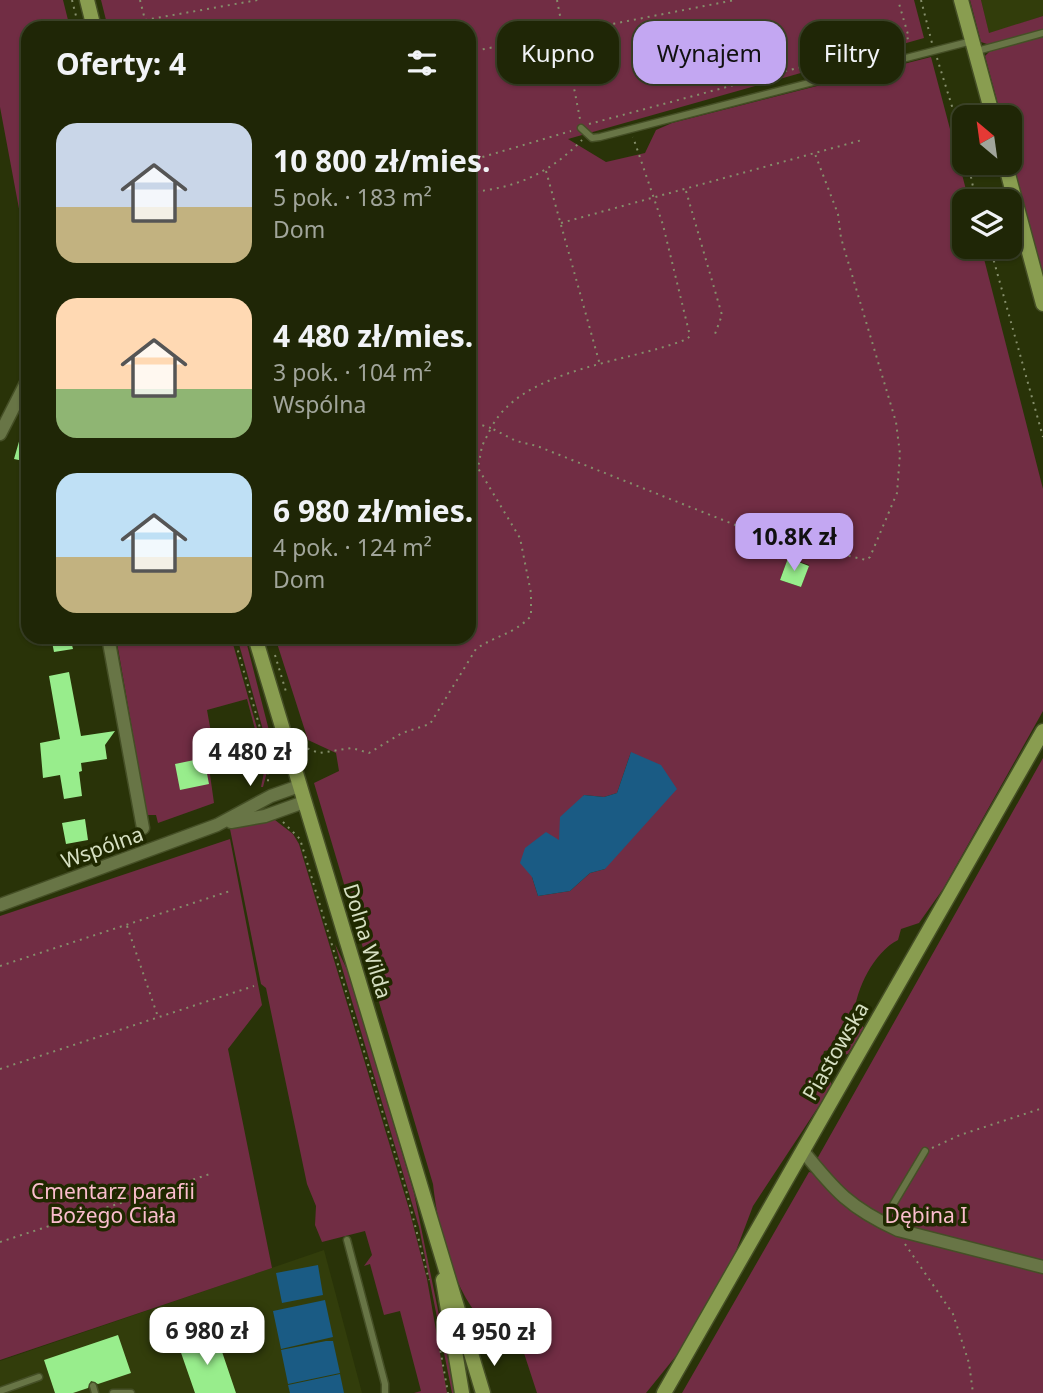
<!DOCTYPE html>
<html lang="pl">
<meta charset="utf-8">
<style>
body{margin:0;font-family:"Noto Sans",sans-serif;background:#272e10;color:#f1f3f6;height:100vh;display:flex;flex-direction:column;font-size:26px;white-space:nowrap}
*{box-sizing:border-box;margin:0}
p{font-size:23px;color:#a1a59b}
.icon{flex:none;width:38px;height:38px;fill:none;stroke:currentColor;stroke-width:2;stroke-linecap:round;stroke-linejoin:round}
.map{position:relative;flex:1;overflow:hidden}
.drawer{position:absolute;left:21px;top:21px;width:455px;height:623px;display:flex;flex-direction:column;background:#1f2606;border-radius:21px;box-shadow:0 2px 5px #0004,0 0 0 2px #3c4328}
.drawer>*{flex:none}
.top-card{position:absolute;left:497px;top:21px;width:441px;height:63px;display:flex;gap:14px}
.needle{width:46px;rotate:331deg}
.tools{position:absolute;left:952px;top:105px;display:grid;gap:14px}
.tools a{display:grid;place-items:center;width:70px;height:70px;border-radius:14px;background:#1f2606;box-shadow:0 2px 5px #0004,0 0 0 2px #3c4328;font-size:35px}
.price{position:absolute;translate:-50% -60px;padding:0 16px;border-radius:14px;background:#fff;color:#222;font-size:23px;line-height:46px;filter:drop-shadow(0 2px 4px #0008)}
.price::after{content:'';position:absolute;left:50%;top:42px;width:21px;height:16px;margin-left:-10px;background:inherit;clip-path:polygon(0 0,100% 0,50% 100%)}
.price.current{background:#c3a7f2;color:#111}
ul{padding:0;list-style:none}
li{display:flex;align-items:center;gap:21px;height:175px;padding:0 35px}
li span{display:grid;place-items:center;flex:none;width:196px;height:140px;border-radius:21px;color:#555}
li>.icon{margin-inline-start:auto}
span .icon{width:84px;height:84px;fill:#fffc;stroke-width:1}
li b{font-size:30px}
h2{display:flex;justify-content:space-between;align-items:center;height:84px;padding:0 35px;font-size:30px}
.chip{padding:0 24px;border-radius:21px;background:#1f2606;box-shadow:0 2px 5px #0004,0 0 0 2px #3c4328;font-size:24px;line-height:63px}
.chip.current{background:#c3a7f2;color:#111}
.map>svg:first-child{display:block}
.built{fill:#323d0b}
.green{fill:#712d44;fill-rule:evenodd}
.water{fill:#1a5b84}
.building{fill:#98ed8c}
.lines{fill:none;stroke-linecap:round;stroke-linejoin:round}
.lane-casing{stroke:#454f26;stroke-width:9}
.street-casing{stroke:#454f26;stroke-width:15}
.secondary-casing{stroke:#454f26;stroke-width:17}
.path{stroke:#858e6b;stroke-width:2;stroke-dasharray:2 5;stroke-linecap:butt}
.lane{stroke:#687546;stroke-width:6}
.street{stroke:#687546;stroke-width:12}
.secondary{stroke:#899d50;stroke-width:14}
.labels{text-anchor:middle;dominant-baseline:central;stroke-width:7;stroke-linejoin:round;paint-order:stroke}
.street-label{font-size:21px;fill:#d7e0c3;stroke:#202900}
.park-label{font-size:21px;fill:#fbbdcd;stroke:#202900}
</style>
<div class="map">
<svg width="1043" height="1393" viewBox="0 0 1043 1393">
<rect width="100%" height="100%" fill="#293308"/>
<path class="built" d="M981,0H1043V16L989,34Z
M324,1250L362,1393H0V1361Z"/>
<path class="green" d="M0,0H63L70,28H28V257L0,107Z
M101,0H914L924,38L568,139L606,162L645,153L656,130L672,123L931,57L969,201H964V247H981L1043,489V711L943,889L919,923L901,929L898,940C874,952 856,989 854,1015L864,1028L848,1054L835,1057L830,1050L824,1051L822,1059L832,1086L753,1206L731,1264L680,1351L646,1393H537L521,1344C513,1341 503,1338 496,1333C455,1304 438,1231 433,1184L314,783L339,771L336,753L308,740L275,637H469V28H108ZM788,558L809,565L801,587L780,580ZM631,752L605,869L590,873L570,891L538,896L532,877L559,840L584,795L604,797L617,793Z
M970,0H981L989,33L1043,16V286L1010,162V117H998L996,109L999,108L985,56L989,52L987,44L981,42Z
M116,637H231L265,756L267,772L263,787H261L265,767L247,699L207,710L212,738L205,739L214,803L158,823L156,815H147Z
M237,637H245L274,750L268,748Z
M1043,758V1393H682L809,1172L814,1173L817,1159Z
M265,820H275L293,834L299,844L409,1209L427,1279L447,1393H414L421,1391L400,1311L384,1315L370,1264L364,1266L372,1255L365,1231L322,1242L315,1225L316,1206L307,1184L266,988L261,984L230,829Z
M230,839L262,1005L228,1049L272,1268L0,1360V916Z
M335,944L349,974L414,1193L455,1393H452L419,1227Z"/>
<path class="water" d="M631,752L661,765L677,789L605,869L590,873L570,891L538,896L532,877L520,863L525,848L546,832L559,840L560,817L584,795L604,797L617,793Z
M318,1265L323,1295L282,1303L276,1273Z
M325,1300L333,1337L281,1349L273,1311Z
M326,1341H333L340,1373L288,1384L281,1350Z
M340,1374L344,1393H290L288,1385Z"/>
<path class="building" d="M28,437V462L14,459L20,438Z
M788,558L809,566L801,587L780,580Z
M51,637H70L73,649L54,652Z
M69,672L81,736L115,731L105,745L107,759L81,763L82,771L79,772L82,796L64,799L60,775L43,778L40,743L60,739L49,676Z
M204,758L209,784L180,790L175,764Z
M85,819L88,840L66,844L62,823Z
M216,1334L236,1393H195L179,1347Z
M118,1335L131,1373L98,1384L91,1381L88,1388L73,1393H55L44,1360Z"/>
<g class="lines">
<g class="lane-casing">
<path id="lane" d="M977,51L1043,33
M581,128L592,138L600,137L972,41
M882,1223L925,1151
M347,1240L385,1384V1393
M93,1386L95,1393
M0,1391L39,1377
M113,1393H131"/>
</g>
<g class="street-casing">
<path id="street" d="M0,434L28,379
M108,637L143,828
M231,822L265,816L304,802
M0,905L217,825L271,796L299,786
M803,1151C835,1191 850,1208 898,1230L1043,1267"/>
</g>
<g class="secondary-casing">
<path id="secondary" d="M87,0L94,28
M961,0L993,117
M1005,163L1043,304
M255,637L483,1393
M443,1280L462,1393
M664,1393L1043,731"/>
</g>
<path class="path" d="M72,0L79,28
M140,0L147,28
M557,0L580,119
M921,0L932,43
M145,20L258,0
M469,52L735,0
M937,58L964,145
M589,124L909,38L898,0
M469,161L571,131
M968,163L976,201
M546,171L600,365
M686,191L722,315L715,334
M469,192C515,189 550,173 582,140
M561,223L862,140
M990,247L1043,437
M469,421L491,428C522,368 628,363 687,339L690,336L663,225L633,137
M234,637L268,756V785
M275,655L287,695
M301,746L319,753L352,748L369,753L402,733L430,724L476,649C496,635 513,635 531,616V593L520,538L478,468L482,446L491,428L516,441L537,446L758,534L866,560L870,557L897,493L900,454L896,422L841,238L838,214L815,154
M283,822L300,839L406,1190L429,1280
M127,926L158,1017
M0,966L230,891
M0,1069L254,986
M932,1148L960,1135L1043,1108
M0,1242L210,1174
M905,1244L953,1314L969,1363L973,1393
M438,1337L448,1393"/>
<use href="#lane" class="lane"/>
<use href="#street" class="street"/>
<use href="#secondary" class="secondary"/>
</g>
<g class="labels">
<g class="street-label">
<text transform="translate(102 847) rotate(-20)">Wspólna</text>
<text transform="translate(368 941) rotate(73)">Dolna Wilda</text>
<text transform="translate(835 1051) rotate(-60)">Piastowska</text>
</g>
<g class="park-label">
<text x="113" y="1191">Cmentarz parafii<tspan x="113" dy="24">Bożego Ciała</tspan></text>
<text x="926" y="1215">Dębina I</text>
</g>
</g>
</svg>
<div class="tools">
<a><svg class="needle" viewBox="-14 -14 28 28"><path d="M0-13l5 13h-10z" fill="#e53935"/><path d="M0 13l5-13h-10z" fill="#a1a59b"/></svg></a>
<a><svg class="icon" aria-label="layers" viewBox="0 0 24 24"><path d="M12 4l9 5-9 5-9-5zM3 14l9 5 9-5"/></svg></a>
</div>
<b class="price current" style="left:794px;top:573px">10.8K zł</b>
<b class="price" style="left:250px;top:788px">4 480 zł</b>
<b class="price" style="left:207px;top:1367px">6 980 zł</b>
<b class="price" style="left:494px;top:1368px">4 950 zł</b>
<div class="top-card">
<a class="chip">Kupno</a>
<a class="chip current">Wynajem</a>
<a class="chip">Filtry</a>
</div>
<section class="drawer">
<h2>Oferty: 4<svg class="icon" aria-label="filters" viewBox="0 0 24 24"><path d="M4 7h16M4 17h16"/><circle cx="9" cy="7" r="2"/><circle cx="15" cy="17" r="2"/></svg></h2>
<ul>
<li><span style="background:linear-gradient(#c9d6e8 60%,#c2b280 0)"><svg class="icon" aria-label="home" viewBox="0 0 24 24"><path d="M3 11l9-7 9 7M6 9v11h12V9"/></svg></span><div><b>10 800 zł/mies.</b><p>5 pok. · 183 m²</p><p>Dom</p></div></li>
<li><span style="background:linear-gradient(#ffd9b3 65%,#8fb573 0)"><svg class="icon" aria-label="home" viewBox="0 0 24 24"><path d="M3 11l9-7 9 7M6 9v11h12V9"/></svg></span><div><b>4 480 zł/mies.</b><p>3 pok. · 104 m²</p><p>Wspólna</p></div></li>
<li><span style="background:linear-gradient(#bfe0f5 60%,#c2b280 0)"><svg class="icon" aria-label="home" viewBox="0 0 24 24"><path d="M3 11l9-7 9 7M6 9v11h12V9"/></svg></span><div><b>6 980 zł/mies.</b><p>4 pok. · 124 m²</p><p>Dom</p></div></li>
</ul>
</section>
</div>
